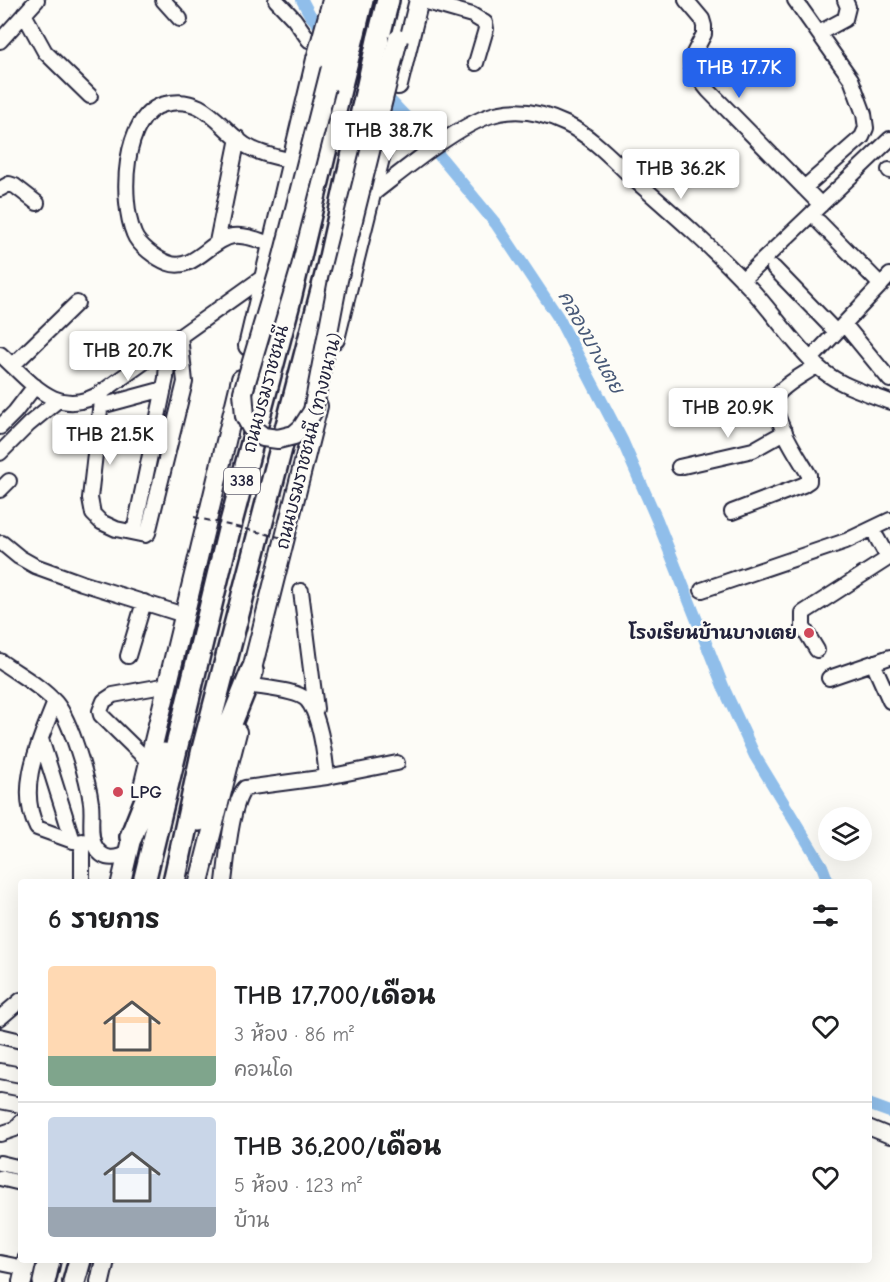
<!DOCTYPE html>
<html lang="th">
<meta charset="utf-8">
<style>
body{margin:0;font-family:"Comic Neue","Playpen Sans Thai",sans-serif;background:#f6f6f6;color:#202124;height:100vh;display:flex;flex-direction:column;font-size:22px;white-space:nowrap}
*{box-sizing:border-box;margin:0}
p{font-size:20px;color:#757577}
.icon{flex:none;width:33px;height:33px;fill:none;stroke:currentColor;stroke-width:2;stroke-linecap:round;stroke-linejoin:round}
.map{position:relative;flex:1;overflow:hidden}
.details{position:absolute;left:18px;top:879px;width:854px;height:384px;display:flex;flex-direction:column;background:#fff;border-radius:6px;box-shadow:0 6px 24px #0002}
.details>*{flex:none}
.buttons{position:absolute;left:818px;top:807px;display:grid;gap:12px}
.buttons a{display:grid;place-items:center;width:54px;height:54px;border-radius:50%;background:#fff;box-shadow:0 6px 24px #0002;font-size:30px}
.price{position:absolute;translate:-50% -51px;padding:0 14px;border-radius:6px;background:#fff;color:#222;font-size:20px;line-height:39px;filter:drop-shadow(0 2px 3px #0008)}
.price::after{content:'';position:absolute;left:50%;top:36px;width:18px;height:14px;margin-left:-9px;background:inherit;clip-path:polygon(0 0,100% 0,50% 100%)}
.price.active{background:#2563eb;color:#fff}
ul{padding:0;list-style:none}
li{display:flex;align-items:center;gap:18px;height:150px;padding:0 30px}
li+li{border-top:2px solid #e0e0e0}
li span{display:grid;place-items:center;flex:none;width:168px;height:120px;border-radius:6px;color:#555}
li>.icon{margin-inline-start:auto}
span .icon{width:72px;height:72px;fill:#fffc;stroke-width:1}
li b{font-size:26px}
h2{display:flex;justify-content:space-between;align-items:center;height:72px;padding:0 30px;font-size:26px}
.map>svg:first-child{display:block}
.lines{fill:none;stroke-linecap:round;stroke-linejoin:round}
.canal{stroke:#90beea;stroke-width:12}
.minor-casing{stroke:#22223b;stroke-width:18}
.major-casing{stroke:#22223b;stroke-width:22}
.highway-casing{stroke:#22223b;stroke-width:26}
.path{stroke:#22223b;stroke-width:2;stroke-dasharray:6 4.5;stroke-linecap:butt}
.minor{stroke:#fdfcf7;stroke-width:14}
.major{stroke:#fdfcf7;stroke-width:18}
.highway{stroke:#fdfcf7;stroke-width:21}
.major-bridge-casing{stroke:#22223b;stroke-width:22;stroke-linecap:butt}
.highway-bridge-casing{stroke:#22223b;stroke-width:26;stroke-linecap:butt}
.path-bridge{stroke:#22223b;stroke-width:2;stroke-dasharray:6 4.5;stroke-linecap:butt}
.major-bridge{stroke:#fdfcf7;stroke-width:18}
.highway-bridge{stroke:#fdfcf7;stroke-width:21}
.poi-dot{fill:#d1495b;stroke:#fdfcf7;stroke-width:2}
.labels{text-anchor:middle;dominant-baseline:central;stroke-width:5;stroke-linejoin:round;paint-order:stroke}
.shield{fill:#fdfcf7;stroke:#646373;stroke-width:1.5}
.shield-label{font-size:16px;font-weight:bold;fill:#22223b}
.street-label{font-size:18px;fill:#22223b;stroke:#fdfcf7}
.poi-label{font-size:18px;font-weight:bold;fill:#22223b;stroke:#fdfcf7;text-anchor:end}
.water-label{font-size:20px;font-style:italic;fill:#485978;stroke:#fdfcf7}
</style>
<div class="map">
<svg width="890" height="1282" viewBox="0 0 890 1282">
<rect width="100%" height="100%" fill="#fdfcf7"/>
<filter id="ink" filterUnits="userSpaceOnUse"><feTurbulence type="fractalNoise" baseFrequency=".0167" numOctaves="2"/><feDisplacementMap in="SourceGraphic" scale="12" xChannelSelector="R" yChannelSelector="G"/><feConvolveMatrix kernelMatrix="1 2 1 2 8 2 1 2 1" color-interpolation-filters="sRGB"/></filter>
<g filter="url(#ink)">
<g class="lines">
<path class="canal" d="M302,0L310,15L327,34
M347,55L419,131L496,224L558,317L622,440L657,520L725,691L755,756L822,866L828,882
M868,1104L890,1112"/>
<g class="minor-casing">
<path id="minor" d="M163,0L180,19
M276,0L294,19L309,40
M420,0L472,15L485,23L486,29L476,63
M686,0L702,19L704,26V34L691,59L692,70L709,91L821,205
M795,0L851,79L864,114L866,128L862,137L804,188
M24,14L45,52L90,96
M819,33L845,19L848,7L845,0
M0,41L37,0
M889,170L890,171
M0,189L9,184L15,186L37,203
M370,196C402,172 462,120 500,113C522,108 545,114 566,124C593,137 614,161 636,181C676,216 716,251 752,290C774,314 793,343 817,366C837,385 865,392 890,402
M819,222L881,285
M217,242L238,138
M273,245C261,241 246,234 233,236C211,239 193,273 168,263C157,259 138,245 134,234C120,201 122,114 165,104C204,94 218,126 245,145C259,154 277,157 293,161
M774,268L836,332
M742,280L890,139
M844,324L890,380
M0,354C31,382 58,421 102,392L266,275
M811,359L890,275
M13,365L77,303
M102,392L90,498L93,514L101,522L116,529L145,535L148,533L185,382L180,336
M101,406L164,389
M0,427L15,412L35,386
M0,453L29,424L57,401
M679,467L753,450L785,432
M0,490L9,481
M732,512L803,485L809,481V475C800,459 766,411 778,394C786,383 805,374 816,366
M134,532L166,378L168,345
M877,538L888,558
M2,543L19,557L35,566L82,583L184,615
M702,590L846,541L890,520
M301,591L316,709
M817,650L803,627V613L890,557
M128,656L144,602
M0,661C18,674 41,686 56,703C71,721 88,779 91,803C93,816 88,836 96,848C104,861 116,859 128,853
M873,663L890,701
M829,678L890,657
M248,685C263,688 297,690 307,700C320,715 325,757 327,777L397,763
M55,702C40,741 16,788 37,828L73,841L92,842
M41,739L73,841
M149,762L101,715L100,711L104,701L113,695L168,685
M82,882V841
M224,882C227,859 231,804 245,788L327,777
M0,1018L21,1000
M0,1036L21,1041
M0,1071L21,1075
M0,1101L21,1105
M868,1127L890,1136
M0,1134L15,1129L21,1122
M0,1163L21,1168
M0,1178L21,1183
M0,1263L25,1268"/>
</g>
<g class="major-casing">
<path id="major" d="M329,12L332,0
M343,20L348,0
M398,85L419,0
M335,339L386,134
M248,346L316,59
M248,685L318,406
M143,787L241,379
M121,882L135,823
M199,882L237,732
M22,1282L27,1260
M100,1282L105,1260"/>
</g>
<g class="highway-casing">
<path id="highway" d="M356,25L362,0
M378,40L388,0
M199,820L227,733L252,671
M131,837L164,754
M144,882L229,530L289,303L342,81
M174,882L203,749L327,271L363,107
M44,1282L49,1260
M74,1282L80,1260"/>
</g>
<path class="path" d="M400,140L408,150"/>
<use href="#minor" class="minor"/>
<use href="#major" class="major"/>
<use href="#highway" class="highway"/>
<g class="major-bridge-casing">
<path id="major-bridge" d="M343,20L281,264L243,392L245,416L251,427L263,437L278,439L294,435L302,428L313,411L338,280L398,39
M316,59L329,12"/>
</g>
<g class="highway-bridge-casing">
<path id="highway-bridge" d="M342,81L356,25
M363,107L378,40"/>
</g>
<path class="path-bridge" d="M194,517L296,541"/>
<use href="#major-bridge" class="major-bridge"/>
<use href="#highway-bridge" class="highway-bridge"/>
</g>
</g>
<g class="poi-dot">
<circle cx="809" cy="633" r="6"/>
<circle cx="118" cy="792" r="6"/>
</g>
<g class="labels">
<rect class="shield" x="224" y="468" width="36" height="26" rx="4.5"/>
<g class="shield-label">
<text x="242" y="481">338</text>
</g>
<g class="street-label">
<text transform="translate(266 389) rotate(-75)">ถนนบรมราชชนนี</text>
<text transform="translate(309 441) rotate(-76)">ถนนบรมราชชนนี (ทางขนาน)</text>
</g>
<g class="poi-label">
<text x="797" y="633">โรงเรียนบ้านบางเตย</text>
<text x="130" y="792" text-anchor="start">LPG</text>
</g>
<g class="water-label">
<text transform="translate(591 342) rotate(61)">คลองบางเตย</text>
</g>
</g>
</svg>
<div class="buttons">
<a><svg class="icon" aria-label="layers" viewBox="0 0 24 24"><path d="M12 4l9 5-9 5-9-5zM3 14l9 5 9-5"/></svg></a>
</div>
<b class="price active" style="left:739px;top:99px">THB 17.7K</b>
<b class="price" style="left:389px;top:162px">THB 38.7K</b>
<b class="price" style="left:681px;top:200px">THB 36.2K</b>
<b class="price" style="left:128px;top:382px">THB 20.7K</b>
<b class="price" style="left:728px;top:439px">THB 20.9K</b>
<b class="price" style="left:110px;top:466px">THB 21.5K</b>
<section class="details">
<h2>6 รายการ<svg class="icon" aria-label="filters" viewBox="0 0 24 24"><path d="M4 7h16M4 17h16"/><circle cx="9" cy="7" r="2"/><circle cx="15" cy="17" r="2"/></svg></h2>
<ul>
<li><span style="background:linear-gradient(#ffd9b3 75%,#7fa58c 0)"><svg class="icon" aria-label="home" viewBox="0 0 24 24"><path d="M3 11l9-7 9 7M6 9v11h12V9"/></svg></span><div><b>THB 17,700/เดือน</b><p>3 ห้อง · 86 m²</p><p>คอนโด</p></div><svg class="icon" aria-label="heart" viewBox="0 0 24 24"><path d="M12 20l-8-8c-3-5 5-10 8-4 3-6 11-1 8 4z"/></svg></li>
<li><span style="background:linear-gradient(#c9d6e8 75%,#9aa5b1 0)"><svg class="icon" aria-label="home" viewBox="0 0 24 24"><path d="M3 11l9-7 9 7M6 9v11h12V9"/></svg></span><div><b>THB 36,200/เดือน</b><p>5 ห้อง · 123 m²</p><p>บ้าน</p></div><svg class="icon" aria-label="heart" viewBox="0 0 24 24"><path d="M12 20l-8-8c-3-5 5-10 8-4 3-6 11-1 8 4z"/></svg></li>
</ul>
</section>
</div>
